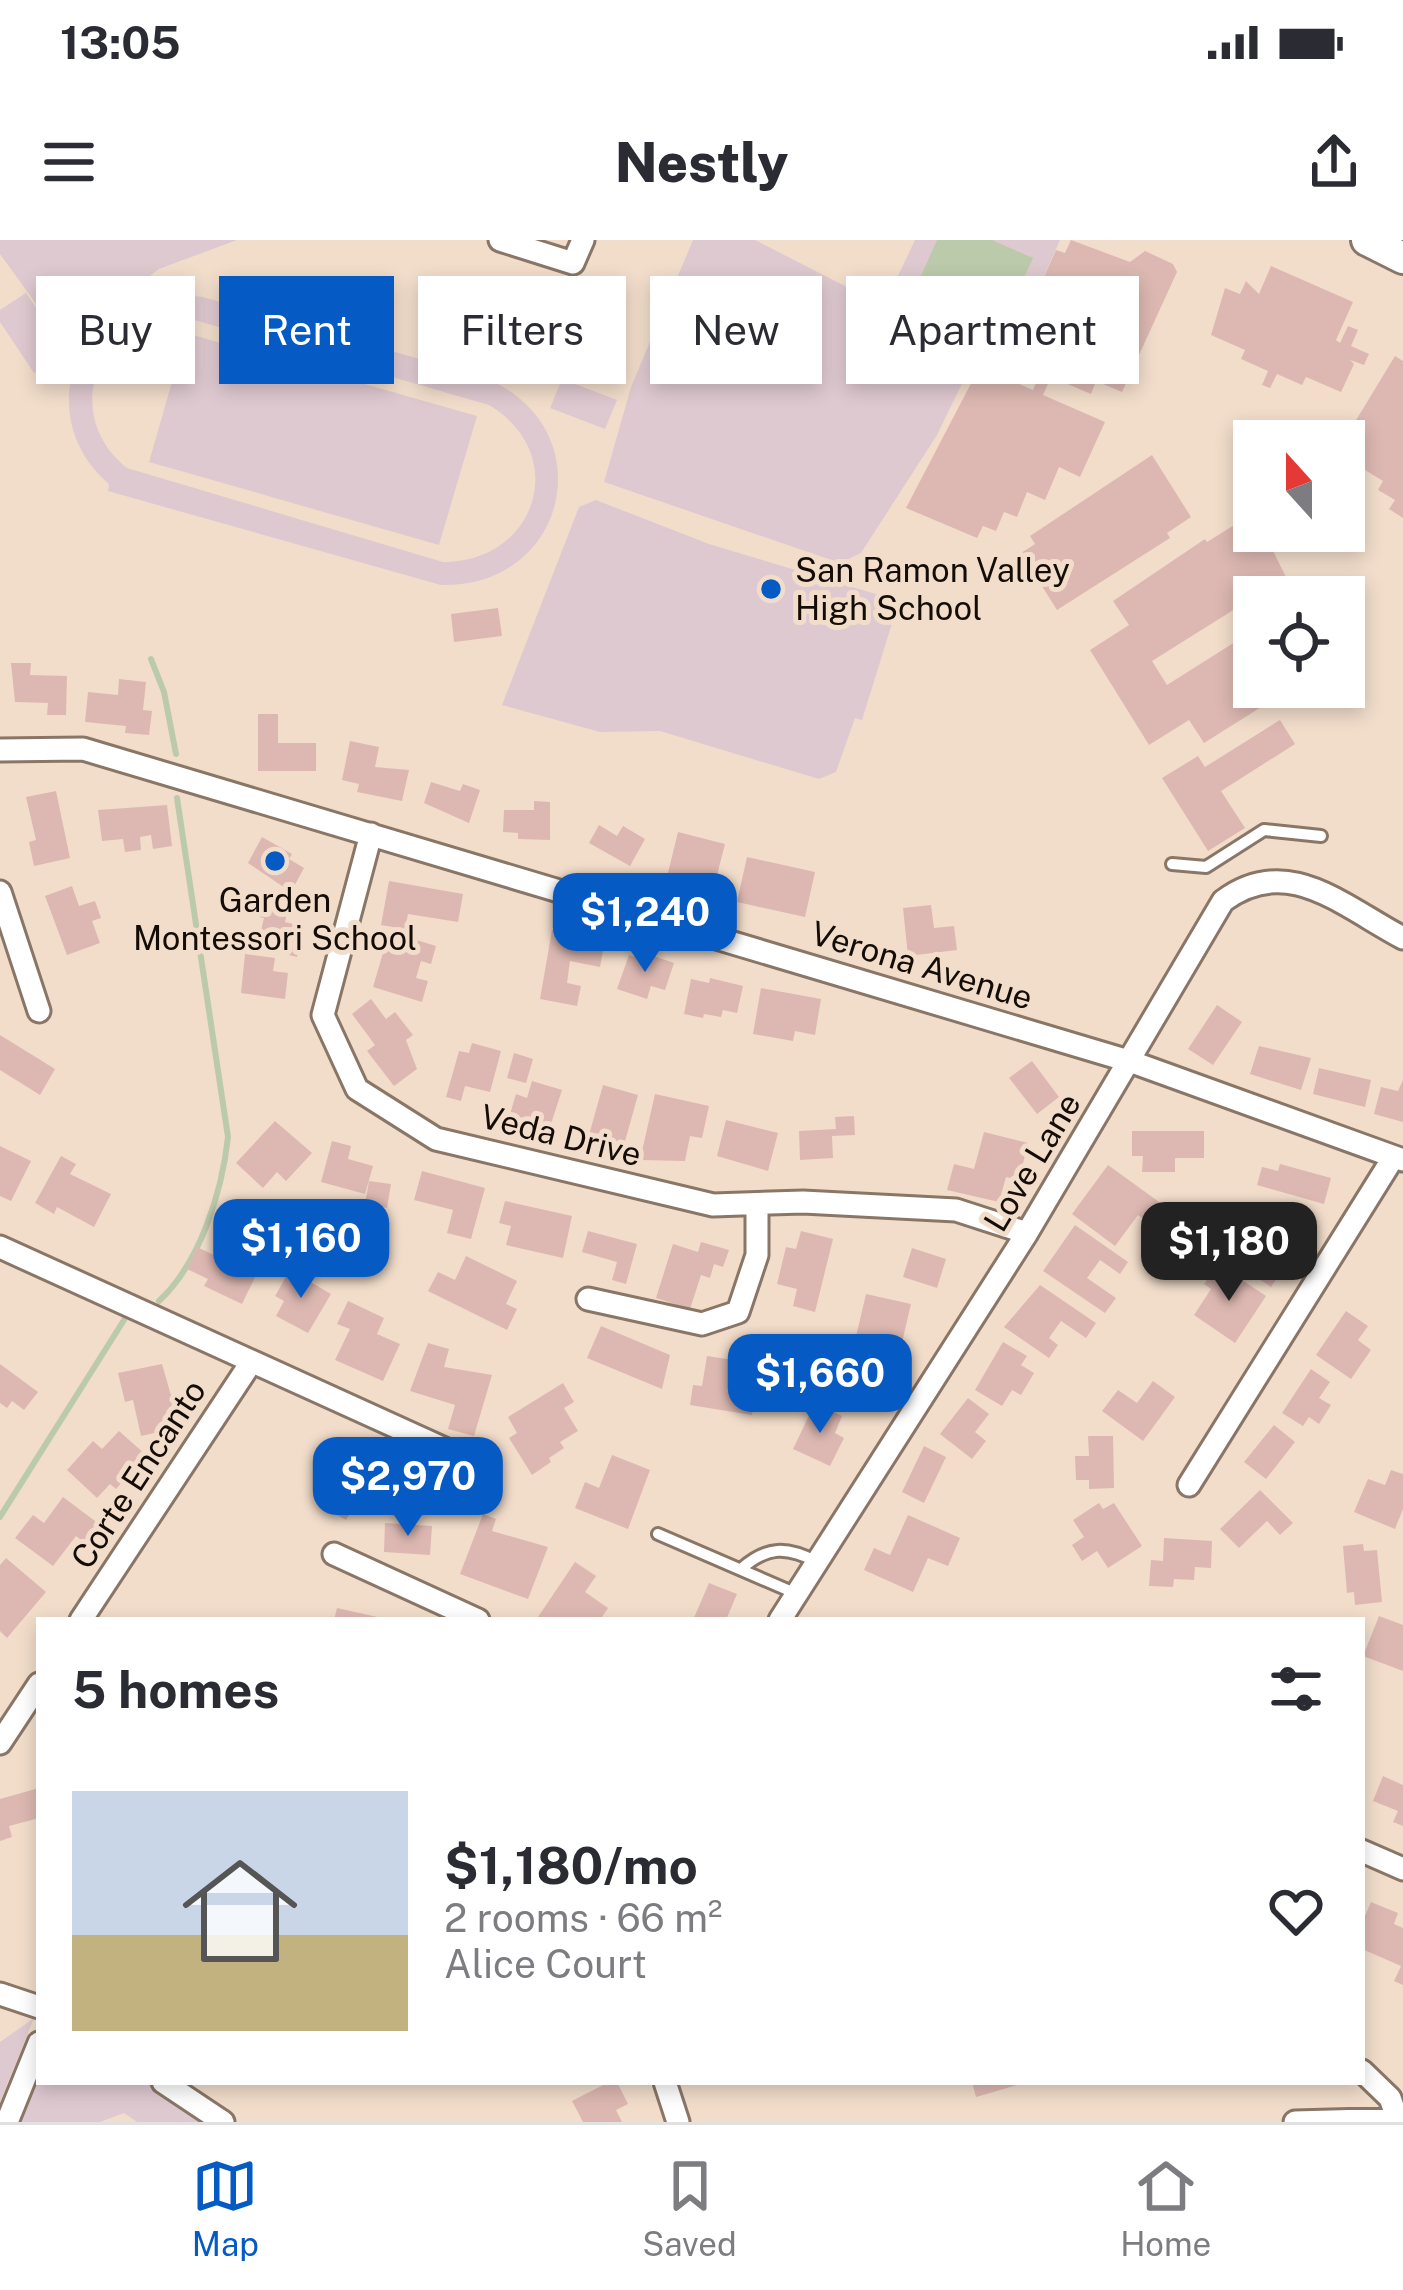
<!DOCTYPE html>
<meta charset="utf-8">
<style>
body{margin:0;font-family:"Public Sans",sans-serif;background:#f2f2f3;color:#2b2b33;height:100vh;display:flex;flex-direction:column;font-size:45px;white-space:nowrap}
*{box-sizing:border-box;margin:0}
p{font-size:39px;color:#7c7c81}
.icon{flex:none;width:66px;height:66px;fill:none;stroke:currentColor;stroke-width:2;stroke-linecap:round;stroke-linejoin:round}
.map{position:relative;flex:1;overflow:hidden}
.side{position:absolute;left:36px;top:1377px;width:1329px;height:468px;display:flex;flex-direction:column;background:#fff;border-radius:0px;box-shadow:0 6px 18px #0003}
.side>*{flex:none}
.top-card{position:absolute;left:36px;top:36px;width:1332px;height:108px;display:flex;gap:24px}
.needle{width:78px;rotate:339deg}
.controls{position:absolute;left:1233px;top:180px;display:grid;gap:24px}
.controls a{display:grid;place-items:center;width:132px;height:132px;border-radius:0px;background:#fff;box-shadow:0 6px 18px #0003;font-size:60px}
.price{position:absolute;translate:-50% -102px;padding:0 27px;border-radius:24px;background:#055ac4;color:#fff;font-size:39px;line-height:78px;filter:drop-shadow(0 3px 6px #0008)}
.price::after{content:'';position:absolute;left:50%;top:72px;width:36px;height:27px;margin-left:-18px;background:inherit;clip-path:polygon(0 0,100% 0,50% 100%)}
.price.active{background:#222;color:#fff}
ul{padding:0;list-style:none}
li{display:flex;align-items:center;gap:36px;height:300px;padding:0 36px}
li+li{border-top:3px solid #e1e1e2}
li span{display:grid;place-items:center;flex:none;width:336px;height:240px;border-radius:0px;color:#555}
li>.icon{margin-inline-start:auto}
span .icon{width:144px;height:144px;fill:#fffc;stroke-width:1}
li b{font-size:51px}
h2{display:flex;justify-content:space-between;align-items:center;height:144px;padding:0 36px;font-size:51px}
.pill{padding:0 42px;border-radius:0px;background:#fff;box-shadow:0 6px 18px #0003;font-size:42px;line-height:108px}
.pill.active{background:#055ac4;color:#fff}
.status{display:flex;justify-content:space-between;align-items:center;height:84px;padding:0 60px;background:#fff;direction:ltr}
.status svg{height:33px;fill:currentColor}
header{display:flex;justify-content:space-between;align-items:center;height:156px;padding:0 36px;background:#fff;font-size:54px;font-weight:800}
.tab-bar{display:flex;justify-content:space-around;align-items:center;height:168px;border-top:3px solid #e1e1e2;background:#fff;font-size:33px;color:#7c7c81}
.tab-bar a{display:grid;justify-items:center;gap:6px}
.tab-bar .active{color:#055ac4}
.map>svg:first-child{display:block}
.green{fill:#dfc9d0;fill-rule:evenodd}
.water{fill:#bccaac}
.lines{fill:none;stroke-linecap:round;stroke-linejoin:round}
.stream{stroke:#bccaac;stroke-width:6}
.building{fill:#ddb8b2}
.service-casing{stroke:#897666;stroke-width:16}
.minor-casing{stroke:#897666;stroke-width:27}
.secondary-casing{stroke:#897666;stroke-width:36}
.service{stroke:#fff;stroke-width:10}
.minor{stroke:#fff;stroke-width:21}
.secondary{stroke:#fff;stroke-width:30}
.poi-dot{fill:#055ac4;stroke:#f2ddcb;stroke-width:4.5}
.labels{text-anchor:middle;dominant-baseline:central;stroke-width:10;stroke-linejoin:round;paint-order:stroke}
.poi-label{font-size:33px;fill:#140d07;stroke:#f2ddcb;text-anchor:start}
.street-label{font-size:33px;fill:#140d07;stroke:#f2ddcb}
</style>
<div class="status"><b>13:05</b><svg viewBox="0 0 49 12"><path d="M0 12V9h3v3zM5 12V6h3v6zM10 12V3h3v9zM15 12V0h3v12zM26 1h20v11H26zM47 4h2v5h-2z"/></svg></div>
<header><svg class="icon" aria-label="menu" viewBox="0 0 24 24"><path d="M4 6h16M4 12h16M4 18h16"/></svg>Nestly<svg class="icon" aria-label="share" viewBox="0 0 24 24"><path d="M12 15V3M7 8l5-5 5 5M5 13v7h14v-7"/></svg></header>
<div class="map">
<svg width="1403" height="1882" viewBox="0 0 1403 1882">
<rect width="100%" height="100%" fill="#f2ddcb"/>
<path class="green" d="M0,0H237L159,29L63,101L0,14Z
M693,0H755L962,106L972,123L937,195L861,313L840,323L604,242L631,147Z
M915,0H1060L1007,118L886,61Z
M26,53L66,112L34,133L0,82V70Z
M170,53L203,57L482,137C604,183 571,348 441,345L108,251L109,244C33,179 72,65 170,53ZM184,77L489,165C571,214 537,322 443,322L127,228C59,174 98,75 184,77Z
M186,93L477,176L439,305L149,222Z
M562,139L617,160L605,189L550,168Z
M596,260L709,304L899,361L862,480L855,478L836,532L819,539L660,491L600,492L502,465L579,267Z
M34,1778L0,1862V1802Z
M39,1831V1842H176L234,1882H137L124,1873L100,1882H0V1866L28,1858Z"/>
<path class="water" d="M937,0H992L1033,18L1006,77L920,38Z"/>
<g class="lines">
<path class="stream" d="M151,419L164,452L176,514
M159,1061C200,1023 222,952 228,897L177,558
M0,1277L124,1080"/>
</g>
<path class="building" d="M1071,0L1130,22L1145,11L1173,24L1177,32L1122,152L1096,141L1091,154L1051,137L1043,155L1105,182L1080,237L1059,227L1045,260L1027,252L1017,277L1004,272L996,291L983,286L977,298L906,268L977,132L987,136L989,131L1033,150L1040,134L1008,117L1056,10L1065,13Z
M1271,26L1353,62L1336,100L1340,103L1348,86L1358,90L1351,106L1369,114L1364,125L1350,120L1354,124L1341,152L1306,137L1302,145L1277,134L1270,148L1262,145L1268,131L1241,119L1245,110L1211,95L1225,48L1240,54L1246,41L1259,54Z
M1395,116L1403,121V278L1389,269L1395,260L1378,250L1383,241L1344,217V200Z
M1152,215L1191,277L1167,293L1170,298L1057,370L1021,313L1035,304L1030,296Z
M1252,274L1254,291H1263L1286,337L1152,421L1167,445L1254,390V447H1293L1204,503L1189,480L1149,505L1090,410L1129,385L1113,361L1205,299L1207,302Z
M498,368L502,396L454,402L451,374Z
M11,423H31L30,435L67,436L66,475H47L48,463L15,462Z
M119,439L146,442L143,470L152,471L149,495L125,493L126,486L85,482L88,452L118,455Z
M258,474H278V503H316V531H258Z
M1280,480L1295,504L1221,551L1245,588L1208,611L1162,538L1198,516L1205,527Z
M350,501L379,507L375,527L409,530L402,561L357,552L359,544L342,540Z
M431,542L460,551L463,544L480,550L469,583L424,563Z
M56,551L70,618L34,626L29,602L36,600L26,557Z
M534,561L550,562V600L518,599V593L503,592L504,570H534Z
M167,565L172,606L153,609L151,595L140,597L141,610L125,612L123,599L102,601L98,570Z
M599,585L617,596L623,586L645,599L630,626L589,603Z
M678,592L725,604L714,647L666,641Z
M262,597L292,614L289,619L304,628L291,652L248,623Z
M747,617L815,632L805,677L737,662Z
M389,641L463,654L458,682L408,674L405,689L381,685Z
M72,646L79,666L95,661L101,678L92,681L100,703L67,715L45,656Z
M260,657L289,664L285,682L305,687L297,717L257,707L264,678L255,676Z
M931,665L934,688L954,686L957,710L908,716L903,668Z
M572,688L606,694L600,727L570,721L567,743L581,746L577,766L540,759L552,690L571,693Z
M400,695L436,706L431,724L421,721L416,738L428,741L422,762L373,747L385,706L395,710Z
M645,713L674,723L665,750L651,746L647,759L617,749L629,715L643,720Z
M245,714L275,718L273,731L288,733L285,759L241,753Z
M710,738L743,746L737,773L723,770L721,777L704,774L703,778L684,774L691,739L709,743Z
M761,748L821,759L815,795L795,791L793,801L753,794Z
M371,759L386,779L395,772L413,795L406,800L417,829L394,846L367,811L375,805L352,774Z
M1217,765L1242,782L1213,825L1188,809Z
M0,795L55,829L40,855L0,830Z
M472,803L501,811L490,852L465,846L461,861L446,857L459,811L469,813Z
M1259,806L1311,818L1301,850L1250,834Z
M514,813L533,819L526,843L507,838Z
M1032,821L1059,857L1037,874L1009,838Z
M1319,828L1371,840L1365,867L1313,854Z
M1403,840V882L1374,874L1381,847L1398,851Z
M532,841L562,850L550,887L510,874L516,854L527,858Z
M603,845L638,855L622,912L587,902Z
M655,854L709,866L702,898L690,896L685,921L640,920Z
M854,876L855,895L832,896L833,918L800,920L799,891L836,889L835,877Z
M726,880L778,893L768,931L717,916Z
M275,881L312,913L286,941L277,932L263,948L236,923Z
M1132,891H1204V918H1175V932H1142L1143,916H1132Z
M984,892L1028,903L1019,940L1006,937L999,962L947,950L954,924L974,929Z
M332,901L351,906L348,919L373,926L365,954L321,942Z
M0,906L31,921L11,961L0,956Z
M61,916L76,924L70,934L111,954L94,987L57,967L54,974L35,963Z
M1280,924L1331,938L1324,964L1257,945L1262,927L1278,931Z
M1108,925L1166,967L1153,986L1138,975L1115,1006L1072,974Z
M422,931L485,948L471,999L447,993L453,970L414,960Z
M369,941L391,944L387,968L365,964Z
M505,961L572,976L563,1018L506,1005L511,986L499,983Z
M1246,982L1270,999L1278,987L1301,1002L1271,1047L1224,1016Z
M1075,985L1128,1022L1120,1034L1100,1020L1087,1038L1116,1058L1105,1073L1043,1031Z
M588,991L637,1004L626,1044L612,1040L617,1022L582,1012Z
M801,991L833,999L815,1072L793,1066L797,1049L777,1044L786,1007L796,1009Z
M701,1002L729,1010L723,1027L714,1024L710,1038L701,1035L690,1069L656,1058L673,1004L698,1012Z
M197,1007L231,1023L235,1015L260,1027L242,1064L204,1046L208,1039L187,1029Z
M912,1008L946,1019L937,1048L903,1037Z
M466,1016L517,1041L506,1064L517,1069L507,1090L428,1051L438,1032L455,1040Z
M1218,1024L1266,1056L1235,1103L1194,1075L1211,1049L1204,1044Z
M290,1030L331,1054L308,1093L276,1076L284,1061L275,1056Z
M1040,1045L1096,1083L1086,1098L1061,1081L1049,1098L1058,1105L1049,1118L1004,1087Z
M866,1054L911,1064L896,1128L875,1123L873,1132L849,1126Z
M348,1061L384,1078L377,1094L400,1104L383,1141L335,1120L350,1089L337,1084Z
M1346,1071L1368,1086L1358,1100L1371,1110L1351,1139L1316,1115Z
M601,1086L670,1115L662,1149L587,1118Z
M1003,1102L1027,1116L1021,1125L1034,1133L1021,1155L1012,1150L1002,1166L975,1150Z
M428,1103L449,1109L444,1127L492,1135L474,1196L448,1189L455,1165L410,1151Z
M707,1116L760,1124L752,1175L690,1165L693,1145L702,1146Z
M0,1124L38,1152L24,1170L12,1161L7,1168L0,1163Z
M162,1124L180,1187L141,1196L133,1160L125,1162L118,1133Z
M1311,1129L1330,1142L1319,1158L1331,1165L1319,1184L1309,1177L1303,1186L1282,1173Z
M1153,1141L1175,1157L1143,1201L1102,1171L1118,1150L1137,1163Z
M563,1143L574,1162L564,1168L578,1191L560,1202L564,1208L549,1218L551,1222L532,1235L509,1198L517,1193L508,1177Z
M968,1158L989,1174L975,1192L986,1201L972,1219L940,1194Z
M815,1163L842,1176L835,1193L844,1198L830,1226L793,1209Z
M1274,1185L1295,1202L1266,1239L1244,1222Z
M119,1191L146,1215L116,1249L110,1244L97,1258L67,1230L93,1201L102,1209Z
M1088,1196H1113L1114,1248L1089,1249V1240H1076L1075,1216H1089Z
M352,1204L368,1213L358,1229L372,1238L346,1280L316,1262Z
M924,1206L946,1217L924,1263L902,1252Z
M612,1215L650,1230L628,1289L575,1268L585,1242L599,1248Z
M1391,1230L1403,1234V1269L1395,1289L1354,1272L1368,1239L1385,1245Z
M1260,1250L1293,1283L1280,1295L1267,1281L1239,1308L1220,1289Z
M63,1257L103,1287L89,1306L76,1296L53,1326L15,1298L33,1275L44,1283Z
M1099,1263L1103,1269L1114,1263L1142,1306L1108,1328L1097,1311L1082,1321L1072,1305L1084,1297L1073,1280Z
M483,1274L496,1279L492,1291L548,1307L528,1359L460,1334Z
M908,1275L960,1298L948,1326L928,1318L913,1352L864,1330L874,1308L890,1315Z
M385,1283L432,1286L430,1315L384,1312Z
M1164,1298L1212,1301L1211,1328L1195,1327L1194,1340L1174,1339L1173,1347L1149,1346L1151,1320L1163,1321Z
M1363,1304L1364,1311L1377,1310L1382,1362L1355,1365L1354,1352L1347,1353L1343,1306Z
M6,1318L46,1352L7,1398L0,1391V1325Z
M575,1322L596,1336L585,1352L608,1368L600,1380H542L538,1377Z
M709,1343L737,1354L726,1380H693Z
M337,1368L382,1378L381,1380H334Z
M1379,1376L1403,1385V1431L1363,1416Z
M1383,1536L1403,1545V1586L1393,1582L1398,1571L1373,1561Z
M39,1548V1578L9,1586L12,1597L0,1601V1559Z
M1371,1662L1398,1673L1394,1684L1403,1688V1745L1394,1741L1401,1726L1362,1709V1683Z
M609,1842H617L628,1864L616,1870L622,1882H583L572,1861Z
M972,1842H1024V1843L976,1857Z"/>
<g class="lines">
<g class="service-casing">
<path id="service" d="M1172,624L1206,627L1264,590L1321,596
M658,1294L797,1354
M741,1329C767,1306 787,1306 817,1322"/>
</g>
<g class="minor-casing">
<path id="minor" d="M500,0L573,23L583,0
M0,510L83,509L1132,822L1403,920
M371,594L323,775L357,849L436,899L713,965L803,962L956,970L1027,993
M0,652L39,771
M0,1007L469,1220
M588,1059L702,1084L738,1072L757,1015V964
M1189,1245L1393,918
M334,1314L478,1380
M81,1380L250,1124
M780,1380L1027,993L1223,661C1287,613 1341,665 1403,698
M0,1503L39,1444
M1362,1611L1403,1629
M0,1754L39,1767
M1362,1831L1390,1858L1396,1875
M163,1842L223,1882
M665,1842L678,1882
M7,1882L39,1803
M1295,1882L1403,1879"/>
</g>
<g class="secondary-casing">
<path id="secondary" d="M1367,0L1403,18"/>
</g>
<use href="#service" class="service"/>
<use href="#minor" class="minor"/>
<use href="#secondary" class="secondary"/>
</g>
<g class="poi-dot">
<circle cx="771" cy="349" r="12"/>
<circle cx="275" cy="621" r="12"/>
</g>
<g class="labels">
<g class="poi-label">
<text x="795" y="330">San Ramon Valley<tspan x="795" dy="38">High School</tspan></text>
<text x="275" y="660" text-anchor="middle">Garden<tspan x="275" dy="38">Montessori School</tspan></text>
</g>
<g class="street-label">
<text transform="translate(922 725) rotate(17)">Verona Avenue</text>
<text transform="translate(561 895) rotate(14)">Veda Drive</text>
<text transform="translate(1032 922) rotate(-59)">Love Lane</text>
<text transform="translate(138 1234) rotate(-57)">Corte Encanto</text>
</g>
</g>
</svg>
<div class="controls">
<a><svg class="needle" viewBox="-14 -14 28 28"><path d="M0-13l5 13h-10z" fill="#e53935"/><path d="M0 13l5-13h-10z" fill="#7c7c81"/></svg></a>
<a><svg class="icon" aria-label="locate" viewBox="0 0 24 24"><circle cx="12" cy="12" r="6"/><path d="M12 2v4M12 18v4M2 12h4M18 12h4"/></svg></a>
</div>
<b class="price" style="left:645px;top:735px">$1,240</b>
<b class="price" style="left:301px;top:1061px">$1,160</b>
<b class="price active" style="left:1229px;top:1064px">$1,180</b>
<b class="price" style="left:820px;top:1196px">$1,660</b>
<b class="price" style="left:408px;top:1299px">$2,970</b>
<div class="top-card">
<a class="pill">Buy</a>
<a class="pill active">Rent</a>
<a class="pill">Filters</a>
<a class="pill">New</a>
<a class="pill">Apartment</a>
</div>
<section class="side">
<h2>5 homes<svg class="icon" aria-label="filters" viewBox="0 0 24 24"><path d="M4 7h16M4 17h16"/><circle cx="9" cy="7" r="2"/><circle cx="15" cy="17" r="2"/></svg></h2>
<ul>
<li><span style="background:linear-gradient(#c9d6e8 60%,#c2b280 0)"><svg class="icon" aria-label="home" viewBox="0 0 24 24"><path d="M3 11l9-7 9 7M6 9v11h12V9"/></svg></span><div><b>$1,180/mo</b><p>2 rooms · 66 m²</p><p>Alice Court</p></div><svg class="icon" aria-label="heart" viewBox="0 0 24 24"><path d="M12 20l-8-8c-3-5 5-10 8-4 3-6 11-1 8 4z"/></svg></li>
</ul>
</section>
</div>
<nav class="tab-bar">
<a class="active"><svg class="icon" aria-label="map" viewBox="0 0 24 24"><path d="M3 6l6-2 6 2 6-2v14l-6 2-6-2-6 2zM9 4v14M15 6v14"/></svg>Map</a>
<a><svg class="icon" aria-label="saved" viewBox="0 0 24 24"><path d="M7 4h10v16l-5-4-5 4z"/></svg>Saved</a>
<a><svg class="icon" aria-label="home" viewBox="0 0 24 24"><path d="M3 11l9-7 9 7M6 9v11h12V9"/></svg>Home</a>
</nav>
